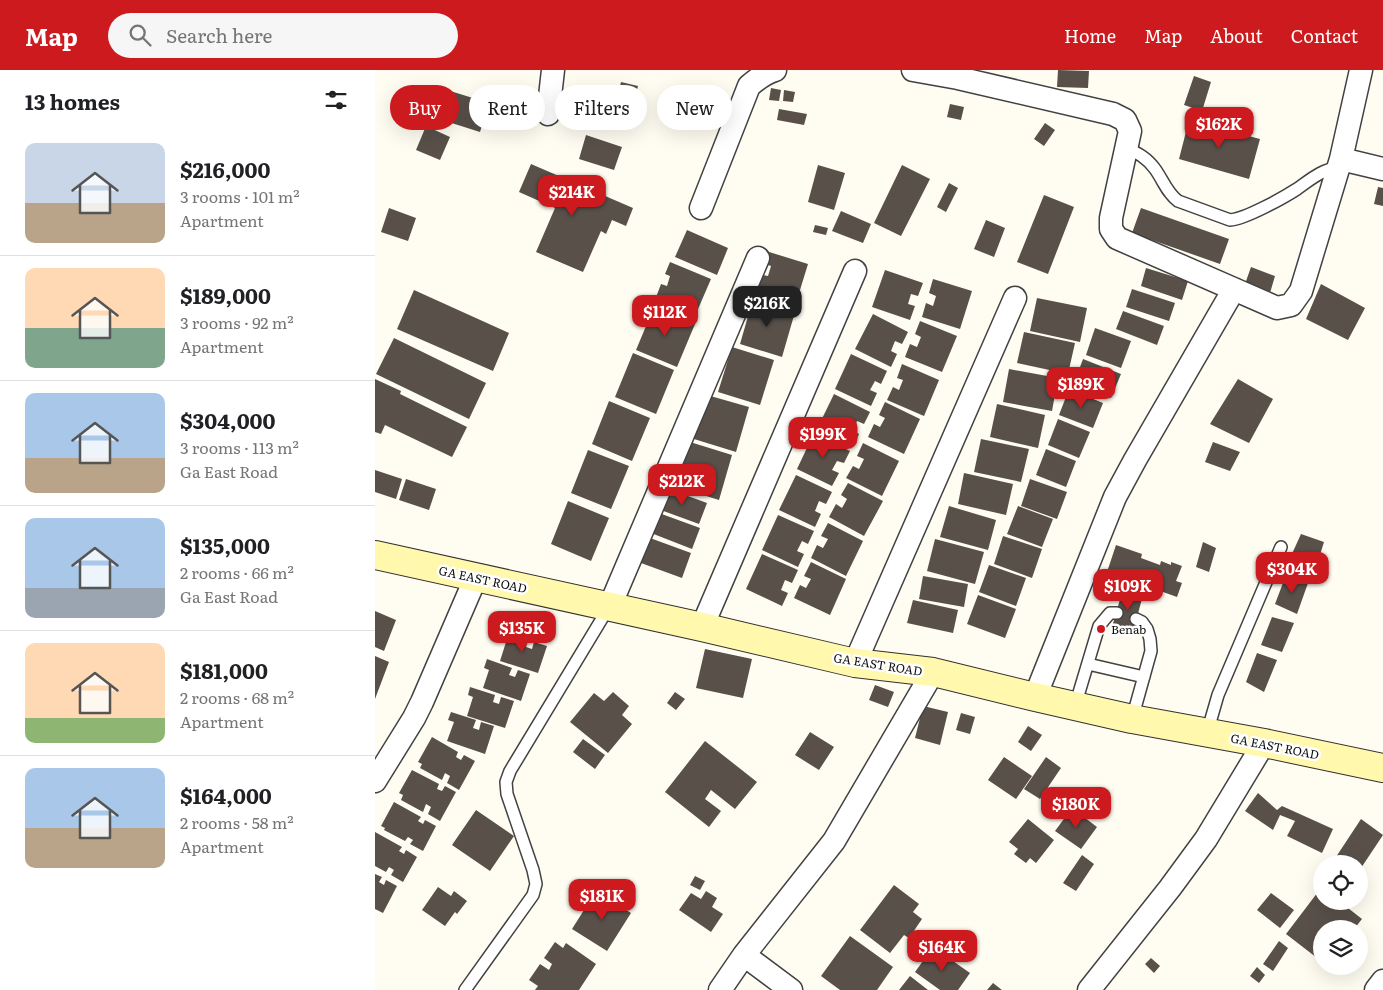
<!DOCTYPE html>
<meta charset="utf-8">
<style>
body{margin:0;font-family:Literata,serif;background:#f6f6f6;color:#202124;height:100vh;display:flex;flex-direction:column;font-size:19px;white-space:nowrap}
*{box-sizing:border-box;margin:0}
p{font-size:16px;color:#757577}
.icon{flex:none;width:28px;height:28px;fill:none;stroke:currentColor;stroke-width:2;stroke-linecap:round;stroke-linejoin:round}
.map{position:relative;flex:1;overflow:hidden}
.sheet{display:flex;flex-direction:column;background:#fff;width:375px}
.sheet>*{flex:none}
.top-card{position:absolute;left:15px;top:15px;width:475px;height:45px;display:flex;gap:10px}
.tools{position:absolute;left:938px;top:785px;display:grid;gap:10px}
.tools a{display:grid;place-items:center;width:55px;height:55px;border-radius:50%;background:#fff;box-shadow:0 5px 20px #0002;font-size:25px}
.price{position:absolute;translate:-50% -42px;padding:0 11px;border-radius:10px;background:#cd1a1e;color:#fff;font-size:16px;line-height:32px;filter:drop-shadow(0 1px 2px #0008)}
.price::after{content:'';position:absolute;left:50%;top:30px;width:15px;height:11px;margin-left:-8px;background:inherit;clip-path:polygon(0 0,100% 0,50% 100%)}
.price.on{background:#222;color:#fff}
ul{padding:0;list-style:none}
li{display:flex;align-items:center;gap:15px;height:125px;padding:0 25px}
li+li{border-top:1px solid #e0e0e0}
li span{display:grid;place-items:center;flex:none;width:140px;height:100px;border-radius:10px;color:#555}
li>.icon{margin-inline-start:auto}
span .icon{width:60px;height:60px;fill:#fffc;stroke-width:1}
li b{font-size:21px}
h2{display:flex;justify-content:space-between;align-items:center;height:60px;padding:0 25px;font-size:21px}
.tag{padding:0 18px;border-radius:22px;background:#fff;box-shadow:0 5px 20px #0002;font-size:18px;line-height:45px}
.tag.on{background:#cd1a1e;color:#fff}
header{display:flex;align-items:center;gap:30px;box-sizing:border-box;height:70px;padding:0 25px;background:#cd1a1e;color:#fff}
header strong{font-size:24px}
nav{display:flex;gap:28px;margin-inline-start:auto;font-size:18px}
.search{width:350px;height:45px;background:#f6f6f6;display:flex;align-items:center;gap:12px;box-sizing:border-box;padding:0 18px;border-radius:28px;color:#757577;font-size:19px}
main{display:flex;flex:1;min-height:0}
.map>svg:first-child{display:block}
.building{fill:#59504a}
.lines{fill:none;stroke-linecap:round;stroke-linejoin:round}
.lane-casing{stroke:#424242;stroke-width:14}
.street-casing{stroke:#424242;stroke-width:25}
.secondary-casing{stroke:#313131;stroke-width:30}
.lane{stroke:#fff;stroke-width:11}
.street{stroke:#fff;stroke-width:22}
.secondary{stroke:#fff8ad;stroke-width:28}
.poi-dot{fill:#cd1a1e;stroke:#fff;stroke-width:2}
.labels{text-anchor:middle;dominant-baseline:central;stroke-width:5;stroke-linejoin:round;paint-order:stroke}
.street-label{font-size:12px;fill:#0f0f0f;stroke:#fff}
.poi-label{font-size:12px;fill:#0f0f0f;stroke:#fff;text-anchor:start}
</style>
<header>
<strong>Map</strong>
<div class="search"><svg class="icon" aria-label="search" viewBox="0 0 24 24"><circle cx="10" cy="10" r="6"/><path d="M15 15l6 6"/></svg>Search here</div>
<nav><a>Home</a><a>Map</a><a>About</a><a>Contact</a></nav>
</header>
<main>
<section class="sheet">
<h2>13 homes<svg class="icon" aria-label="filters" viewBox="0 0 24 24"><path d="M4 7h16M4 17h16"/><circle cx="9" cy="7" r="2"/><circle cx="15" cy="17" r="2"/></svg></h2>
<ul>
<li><span style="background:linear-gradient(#c9d6e8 60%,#b9a48a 0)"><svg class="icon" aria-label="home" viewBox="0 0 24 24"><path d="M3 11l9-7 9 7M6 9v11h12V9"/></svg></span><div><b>$216,000</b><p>3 rooms · 101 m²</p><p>Apartment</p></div></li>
<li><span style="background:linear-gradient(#ffd9b3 60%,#7fa58c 0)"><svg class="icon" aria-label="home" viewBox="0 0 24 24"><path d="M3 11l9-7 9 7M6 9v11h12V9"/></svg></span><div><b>$189,000</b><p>3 rooms · 92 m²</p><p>Apartment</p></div></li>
<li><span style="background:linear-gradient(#a9c7e8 65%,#b9a48a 0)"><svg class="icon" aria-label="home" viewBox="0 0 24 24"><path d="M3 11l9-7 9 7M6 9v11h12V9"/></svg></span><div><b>$304,000</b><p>3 rooms · 113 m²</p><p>Ga East Road</p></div></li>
<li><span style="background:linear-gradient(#a9c7e8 70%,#9aa5b1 0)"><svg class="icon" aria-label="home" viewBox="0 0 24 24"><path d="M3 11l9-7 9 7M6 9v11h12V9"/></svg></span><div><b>$135,000</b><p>2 rooms · 66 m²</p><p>Ga East Road</p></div></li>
<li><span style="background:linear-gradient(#ffd9b3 75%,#8fb573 0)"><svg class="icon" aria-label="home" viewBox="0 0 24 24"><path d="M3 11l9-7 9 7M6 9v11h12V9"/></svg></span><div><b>$181,000</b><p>2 rooms · 68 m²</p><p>Apartment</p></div></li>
<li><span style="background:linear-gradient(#a9c7e8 60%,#b9a48a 0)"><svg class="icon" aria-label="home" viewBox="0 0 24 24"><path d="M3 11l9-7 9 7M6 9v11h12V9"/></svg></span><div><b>$164,000</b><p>2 rooms · 58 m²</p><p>Apartment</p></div></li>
</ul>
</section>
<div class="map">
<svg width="1008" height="920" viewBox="0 0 1008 920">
<rect width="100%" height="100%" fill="#fffdf2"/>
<path class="building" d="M683,0L714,1L713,18L682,17Z
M819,6L836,12L827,41L809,35Z
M246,12L263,16L256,46L239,42Z
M396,18L406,20L404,31L394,30Z
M72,20L114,33L105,62L64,49Z
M409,20L420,22L418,32L408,31Z
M575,34L589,37L586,50L572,47Z
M404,39L432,44L429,55L402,50Z
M814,50L885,69L874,109L804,89Z
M670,53L680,60L669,76L659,69Z
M51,56L75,67L65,90L41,80Z
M211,65L247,77L239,100L204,89Z
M156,94L258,138L251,156L237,150L231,164L226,161L208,202L161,182L180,138L144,122Z
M443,95L470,103L459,140L433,132Z
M527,95L555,109L526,166L499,153Z
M574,113L583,118L571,142L562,137Z
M1003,117L1008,118V136L999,134Z
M669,125L699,137L673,204L642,192Z
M14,138L41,148L33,171L6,162Z
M766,138L854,169L845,194L757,163Z
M466,141L496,154L488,173L457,161Z
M611,150L630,158L619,187L599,179Z
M440,155L453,158L451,165L438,162Z
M312,160L353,178L342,205L300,187Z
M391,181L433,194L421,233L379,220L384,204L393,206L396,196L387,193Z
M295,192L336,209L320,246L280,230L286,214L292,216L295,206L290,204Z
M876,197L900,206L895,223L870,214Z
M771,198L813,211L807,230L766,216Z
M510,200L548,213L543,226L536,224L533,234L540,236L535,250L497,237Z
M558,209L597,221L585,259L547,247L551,233L558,236L561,226L554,223Z
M946,214L990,238L973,270L931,249Z
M757,219L800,233L794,251L751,237Z
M39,220L134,263L118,301L22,259Z
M662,228L712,238L705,272L655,261Z
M378,229L420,242L407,287L365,274Z
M279,237L320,254L302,297L261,280Z
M748,241L789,256L782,275L741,259Z
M498,244L533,262L527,274L520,271L516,281L522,284L516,297L480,279Z
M545,251L582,266L567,302L530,287L535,274L542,277L546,267L540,264Z
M720,258L756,271L746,298L711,285Z
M649,262L700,273L693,304L642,293Z
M19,268L111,313L94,349L1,304Z
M357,277L399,290L385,335L343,322Z
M258,283L299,300L281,344L240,327Z
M476,284L512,301L506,314L500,311L495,320L502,323L496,336L460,319Z
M708,289L746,304L736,328L699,313Z
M527,294L564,310L549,346L512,330L518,317L524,320L528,310L522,308Z
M634,299L683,308L677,341L628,332Z
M0,309L26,321L25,324L92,357L77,387L10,355L6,364L0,362Z
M863,309L898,329L874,373L835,354Z
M694,319L728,333L718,358L684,345Z
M459,324L495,342L489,354L482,351L478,361L484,364L478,377L442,359Z
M332,325L374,337L361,382L319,369Z
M234,331L275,348L257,391L217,374Z
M510,332L545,349L529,384L493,367L499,354L505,357L510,348L504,345Z
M622,334L670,345L663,378L615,367Z
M683,349L715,362L704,388L673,375Z
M439,363L475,381L469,393L462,391L457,400L464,403L457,416L422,399Z
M606,369L654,379L646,412L599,402Z
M315,372L357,385L344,430L302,417Z
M838,372L865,382L855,401L830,392Z
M488,373L524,391L507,426L471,408L478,396L484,399L489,389L482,386Z
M671,379L701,391L691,417L661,405Z
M213,380L254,396L236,439L196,423Z
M0,400L27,409L21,429L0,422Z
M589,403L638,414L631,445L583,434Z
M421,405L457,422L451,434L444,431L440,441L446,444L440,457L404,440Z
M31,409L61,419L54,440L24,430Z
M655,409L692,422L682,449L646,436Z
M473,413L508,431L489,466L454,447L461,434L467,438L472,429L466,425Z
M291,418L332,433L324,454L283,439Z
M193,431L234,448L216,491L176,474Z
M574,436L621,450L613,480L565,467Z
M643,436L678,449L667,477L632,464Z
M284,443L325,458L317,479L276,463Z
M403,445L439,461L433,474L427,471L422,481L429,484L423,497L387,480Z
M453,453L488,471L471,506L436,488L442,475L448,478L453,469L446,466Z
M926,464L949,472L939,504L911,497Z
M628,466L667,479L657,508L619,494Z
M275,468L316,483L307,508L266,493Z
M560,469L609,482L600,514L552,501Z
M828,472L841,478L834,502L821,497Z
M741,475L767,484L766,488L785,495L786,491L796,495V492L807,496L801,511L807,513L802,527L732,502Z
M387,484L423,500L417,513L410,510L406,520L413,523L407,536L371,519Z
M436,492L471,509L455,545L419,528L425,515L431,518L436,509L429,506Z
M614,495L651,508L641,536L604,522Z
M911,505L933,513L922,544L900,534Z
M548,506L593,514L589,537L544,529Z
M748,519L768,525L758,562L737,557Z
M603,525L641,539L630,568L592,554Z
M538,530L583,540L578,563L532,553Z
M0,541L21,550L9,581L0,577Z
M897,547L919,553L907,582L886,575Z
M128,562L153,570L151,577L157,579L159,572L172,576L163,603L125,591L131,572L126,570Z
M330,579L377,589L368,628L321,618Z
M882,583L902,590L889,622L871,612Z
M0,586L14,592L0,629Z
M112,589L137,598L134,605L140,607L143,600L155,604L146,631L108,618L114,600L109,598Z
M500,615L519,622L513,637L494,630Z
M95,617L120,625L118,632L124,634L126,627L139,631L130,658L92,646L98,627L93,625Z
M238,622L254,636L247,645L257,654L233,683L195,652L219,623L229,631Z
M300,622L310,629L301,640L292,633Z
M548,636L573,642L565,675L540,668Z
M76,642L101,650L98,658L104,660L106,652L119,656L110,684L72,671L79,652L73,650Z
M586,643L600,647L595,664L581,660Z
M653,656L667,665L656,681L643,672Z
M435,662L459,677L444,700L420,685Z
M57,667L83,682L81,687L86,690L89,685L100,691L84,720L72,713L75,706L70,703L67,710L45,698L47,694L43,692Z
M208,669L230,685L220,699L198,682Z
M330,671L382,712L360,739L336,720L330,729L346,741L334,757L290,722Z
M629,687L657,706L641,729L613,710Z
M671,687L686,698L665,729L649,719Z
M37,700L64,714L62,719L67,721L70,716L81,722L65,751L53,744L56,737L51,734L48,742L26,730L28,725L24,723Z
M883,723L902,740L907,736L958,759L947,783L912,766L920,751L905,745L898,760L870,741Z
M19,732L46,747L43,751L48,754L50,750L61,756L48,781L35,774L38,770L33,767L30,771L9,760L10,758L6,756Z
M697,738L722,757L706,779L680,761Z
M101,740L139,766L115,801L77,775Z
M653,749L679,770L661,793L655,788L651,793L639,784L643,779L634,772Z
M986,749L1008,765L984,801V794H966L959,790Z
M0,762L27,777L24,781L29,784L31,780L42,787L28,812L16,805L19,800L14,797L11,802L0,796Z
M707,785L719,794L701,821L688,813Z
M0,804L7,807L4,812L9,815L11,810L22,816L8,843L0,839Z
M320,806L330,811L325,820L315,815Z
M519,815L544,834L538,842L547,849L534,868L529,865L515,883L485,860Z
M63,817L76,826L79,821L92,831L82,844L80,842L70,856L47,840Z
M946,818V831H964L987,849L979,859H946V891L911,864Z
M221,821L256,843L232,881L197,859Z
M331,821L342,828L337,837L348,844L336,862L304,840L316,823L326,829Z
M896,823L919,840L905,858L882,840Z
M475,866L518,897L502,920H465L446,906Z
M904,871L913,878L898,901L888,894Z
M180,872L188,878L191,873L221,894L204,920H160L163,916L154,910L165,894L174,900L177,894L169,888Z
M558,877L595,903L583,920H565L540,902Z
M776,888L785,896L779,903L770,894Z
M882,897L890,905L884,913L875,906Z
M535,906L553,920H524Z
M618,913L627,920H612Z"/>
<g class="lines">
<g class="lane-casing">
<path id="lane" d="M751,78C763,83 772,88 780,99C788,110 792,123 803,131L855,150C870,149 908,128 922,119C935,110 947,99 963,98
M713,594L769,607
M700,636L724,556L735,543H742
M757,649L776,581L775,569L772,559L767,552L761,549
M832,663L843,625L906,477
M90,920L158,825L161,814L158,800L132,724L131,712L135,701L234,537"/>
</g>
<g class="street-casing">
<path id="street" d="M538,0L583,8L738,44L750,50L755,61L736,148V159L742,168L902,238L916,235L926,221L966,89L986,0
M173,44L178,0
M966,89L1008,99
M326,138L374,16C382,9 390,3 400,0
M235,536L383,188
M327,557L480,201
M480,593L640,228
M660,627L740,427L760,390L859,219
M0,711L39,648L47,632L101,507
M369,885L416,920
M345,920L369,885L459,771L558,602
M714,920L795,818L831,769L889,673
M1001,920L1008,911"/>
</g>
<g class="secondary-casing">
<path id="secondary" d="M0,485L327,557L480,593L558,602L660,627L757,649L889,673L1008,698"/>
</g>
<use href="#lane" class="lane"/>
<use href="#street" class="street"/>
<use href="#secondary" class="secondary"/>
</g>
<circle class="poi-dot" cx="726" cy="559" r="5"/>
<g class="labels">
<g class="street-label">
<text transform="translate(108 509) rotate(12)">GA EAST ROAD</text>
<text transform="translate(503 594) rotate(9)">GA EAST ROAD</text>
<text transform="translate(900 676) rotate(11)">GA EAST ROAD</text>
</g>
<g class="poi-label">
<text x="736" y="559">Benab</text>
</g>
</g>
</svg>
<div class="tools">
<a><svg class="icon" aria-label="locate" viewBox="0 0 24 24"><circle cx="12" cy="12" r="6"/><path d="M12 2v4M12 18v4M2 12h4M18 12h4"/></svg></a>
<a><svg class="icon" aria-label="layers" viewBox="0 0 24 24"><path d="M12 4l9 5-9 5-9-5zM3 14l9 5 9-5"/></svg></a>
</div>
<b class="price" style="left:844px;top:79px">$162K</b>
<b class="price" style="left:197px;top:147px">$214K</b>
<b class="price on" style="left:392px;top:258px">$216K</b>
<b class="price" style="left:290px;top:267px">$112K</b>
<b class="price" style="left:706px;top:339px">$189K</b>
<b class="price" style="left:448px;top:389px">$199K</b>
<b class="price" style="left:307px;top:436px">$212K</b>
<b class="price" style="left:917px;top:524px">$304K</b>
<b class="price" style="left:753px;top:541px">$109K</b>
<b class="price" style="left:147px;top:583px">$135K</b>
<b class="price" style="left:701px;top:759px">$180K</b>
<b class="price" style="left:227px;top:851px">$181K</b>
<b class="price" style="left:567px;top:902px">$164K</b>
<div class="top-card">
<a class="tag on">Buy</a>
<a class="tag">Rent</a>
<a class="tag">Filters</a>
<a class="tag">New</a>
</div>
</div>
</main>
